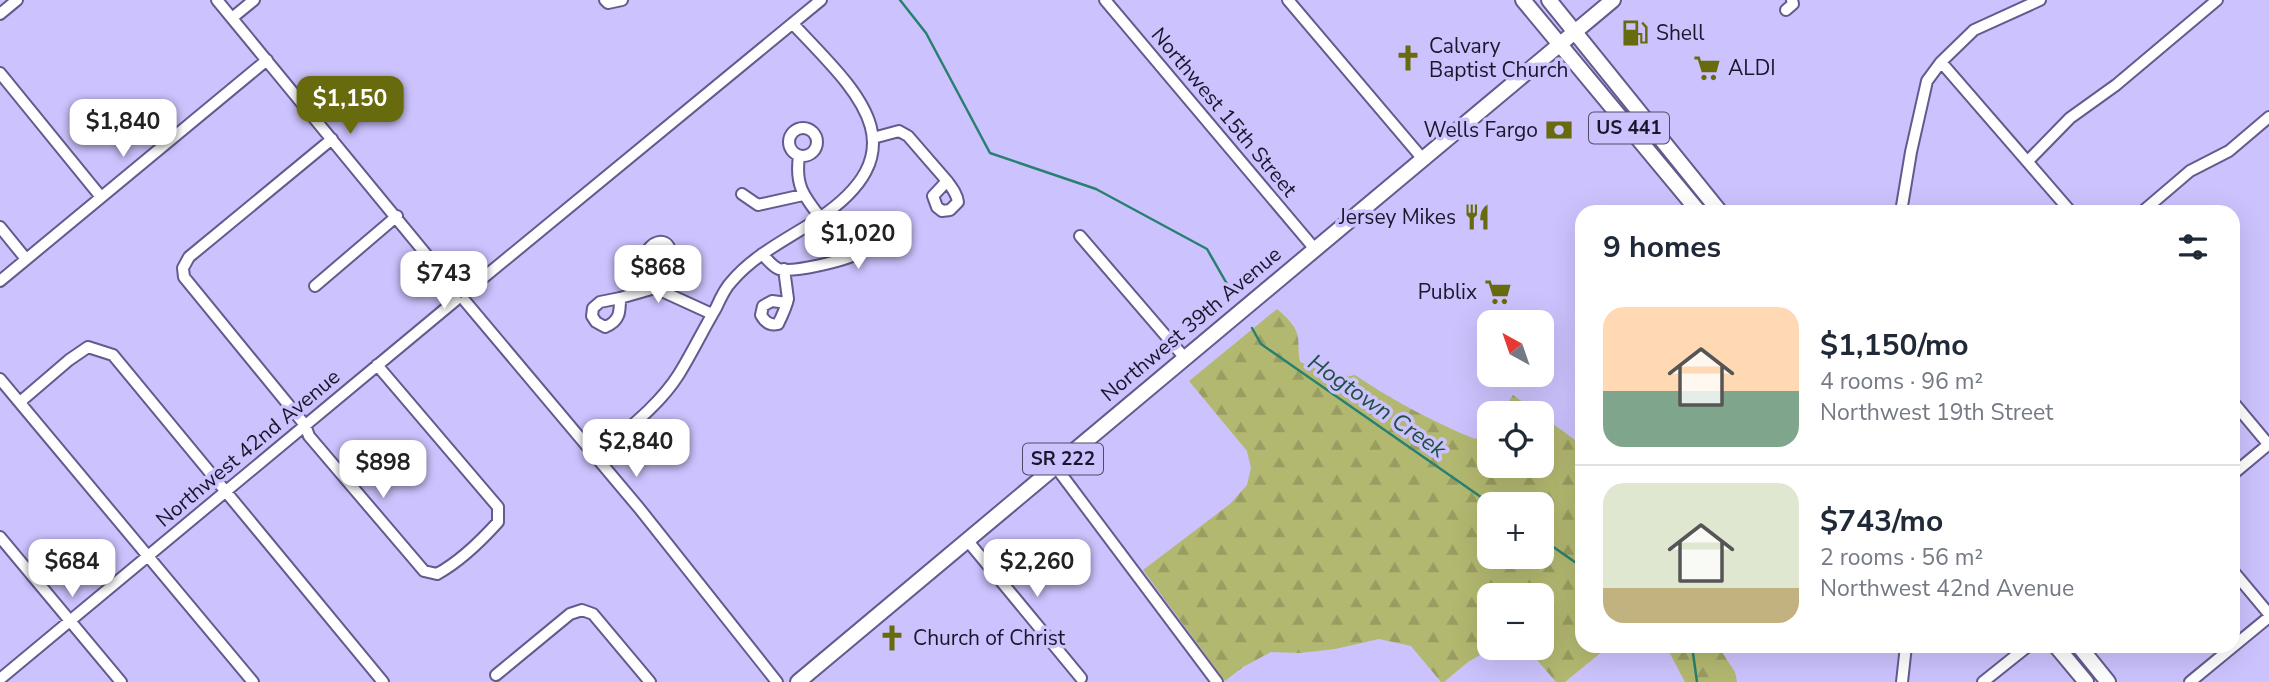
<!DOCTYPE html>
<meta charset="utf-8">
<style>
body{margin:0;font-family:"Nunito Sans",sans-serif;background:#f6f6f7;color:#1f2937;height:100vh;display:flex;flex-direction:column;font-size:26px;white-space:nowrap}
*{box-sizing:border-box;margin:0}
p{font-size:23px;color:#747a83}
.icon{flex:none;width:38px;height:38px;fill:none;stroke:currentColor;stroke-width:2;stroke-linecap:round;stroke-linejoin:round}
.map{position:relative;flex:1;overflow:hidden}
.drawer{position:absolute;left:1575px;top:205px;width:665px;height:448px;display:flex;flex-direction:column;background:#fff;border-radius:21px;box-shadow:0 7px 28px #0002}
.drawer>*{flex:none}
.needle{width:46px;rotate:320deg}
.tools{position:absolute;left:1477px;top:310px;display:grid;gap:14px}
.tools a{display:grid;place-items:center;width:77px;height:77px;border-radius:14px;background:#fff;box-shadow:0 7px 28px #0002;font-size:35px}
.price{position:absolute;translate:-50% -60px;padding:0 16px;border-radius:14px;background:#fff;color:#222;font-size:23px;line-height:46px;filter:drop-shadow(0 2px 4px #0008)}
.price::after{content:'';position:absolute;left:50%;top:42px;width:21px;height:16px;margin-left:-10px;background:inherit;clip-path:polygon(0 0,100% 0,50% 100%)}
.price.current{background:#686b0d;color:#fff}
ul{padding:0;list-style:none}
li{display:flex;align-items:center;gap:21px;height:175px;padding:0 28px}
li+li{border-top:2px solid #e0e1e3}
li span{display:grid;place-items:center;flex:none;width:196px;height:140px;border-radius:21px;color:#555}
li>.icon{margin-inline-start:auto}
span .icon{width:84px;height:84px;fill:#fffc;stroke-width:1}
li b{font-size:30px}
h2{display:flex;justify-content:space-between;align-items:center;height:84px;padding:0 28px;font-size:30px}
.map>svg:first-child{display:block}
.forest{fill:url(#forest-firs);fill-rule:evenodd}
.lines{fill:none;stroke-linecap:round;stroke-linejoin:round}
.stream{stroke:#298070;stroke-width:2.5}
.minor-casing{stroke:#645a8d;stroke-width:14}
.major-casing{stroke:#645a8d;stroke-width:18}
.minor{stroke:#fff;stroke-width:10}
.major{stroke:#fff;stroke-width:14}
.labels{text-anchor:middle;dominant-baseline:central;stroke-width:7;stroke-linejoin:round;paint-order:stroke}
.shield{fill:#ccc2fd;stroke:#504a6a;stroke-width:2}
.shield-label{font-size:19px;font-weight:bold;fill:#1b162b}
.poi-label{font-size:21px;fill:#1b162b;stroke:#ccc2fd;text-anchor:start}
.street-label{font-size:21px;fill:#1b162b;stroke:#ccc2fd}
.water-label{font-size:23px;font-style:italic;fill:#1e5042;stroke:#ccc2fd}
</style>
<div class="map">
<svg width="2269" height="682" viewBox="0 0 2269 682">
<defs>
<pattern id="forest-firs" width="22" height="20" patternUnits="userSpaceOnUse" patternTransform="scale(1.75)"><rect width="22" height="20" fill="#b3b870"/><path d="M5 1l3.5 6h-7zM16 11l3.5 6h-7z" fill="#999d61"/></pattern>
</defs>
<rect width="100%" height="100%" fill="#ccc2fd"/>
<path class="forest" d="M1277,309C1285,316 1297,326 1298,338C1299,346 1298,353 1300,362L1339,378L1355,375C1392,400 1433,422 1475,439L1489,430V466H1542V416L1582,445V646H1609L1565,682H1556L1536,659L1520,648H1542V595H1489V648H1492L1468,662L1444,682H1441L1411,646L1379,639L1335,649L1300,653L1271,652L1243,667L1225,681L1143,570L1230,504L1247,485L1251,468L1247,451L1189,381ZM1489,504H1542V556H1489Z
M1513,395L1538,413H1501Z
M1666,646H1718L1735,672L1737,682H1685Z"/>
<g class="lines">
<path class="stream" d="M900,0L926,33L990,153L1096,189L1207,249L1231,291
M1252,328L1261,344L1491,504
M1542,539L1582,567
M1692,646L1697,682"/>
<g class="minor-casing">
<path id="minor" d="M217,0L457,292
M605,0L608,3L622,0
M1105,0L1314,248
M1288,0L1422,158
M1786,10L1793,4L1792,0
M0,14L17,0
M232,18L254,0
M1941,62L2071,212
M0,73L101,197
M789 142a14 14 0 1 1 28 0a14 14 0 1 1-28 0Z
M873,138L899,131L908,136L947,181C952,188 957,194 958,202L950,210L942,211L937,207L933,196L947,181
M332,139L189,257L183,268L184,277L305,425L309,436L424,571L437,574C459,562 480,542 498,522V507L377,365
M799,156C795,185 803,195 820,217
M2028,161L2070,118L2116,85L2217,0
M742,194L758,205L803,195
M1901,212L1911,152L1927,81L1941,62L1974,30L2040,0
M2142,212L2190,171L2229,151L2269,117
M0,227L26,259
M1080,236L1184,357
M762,254C767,259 773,267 779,269C793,273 843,261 856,254L857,244L854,239L846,236C833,241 835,248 837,260
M784,269L788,299C786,308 782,316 778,324C770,326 765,322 761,315L763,306L772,301L787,303
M0,281L267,60
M315,286L397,216
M655,288L712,314
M466,292L821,0
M620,298L600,302L593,308L592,316L596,322L605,327C620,321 620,312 620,298L655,288L652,268L665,263L671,257C671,239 657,237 647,251L652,268
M465,301L639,508L777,682
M0,379L253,682
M20,402L69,360L88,347L113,355L383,682
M2233,402L2269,445
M596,456C625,431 659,406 679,374C692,353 703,330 716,308C720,299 725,288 732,281C755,254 789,238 818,219C924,148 855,90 793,24
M1055,466L1217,682
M2233,474L2269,444
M0,537L121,682
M967,540L1081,678
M2233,571L2269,614
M496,675L570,614L582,610L593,614L650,682
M0,679L456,300
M1902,682L1906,646
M1983,682L2028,646
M2190,682L2269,617"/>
</g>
<g class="major-casing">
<path id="major" d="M1523,0L1699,212
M1549,0L1720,212
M2056,646L2086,682
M2079,646L2108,682
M798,682L1613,0"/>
</g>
<use href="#minor" class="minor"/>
<use href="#major" class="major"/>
</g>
<defs>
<g id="fuel-bare" transform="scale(2.1)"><path d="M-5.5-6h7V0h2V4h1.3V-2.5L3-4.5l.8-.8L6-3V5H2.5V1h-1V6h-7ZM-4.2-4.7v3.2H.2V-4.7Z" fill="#686b0d" stroke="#ccc2fd" stroke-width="2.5" paint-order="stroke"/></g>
<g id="church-bare" transform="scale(2.1)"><path d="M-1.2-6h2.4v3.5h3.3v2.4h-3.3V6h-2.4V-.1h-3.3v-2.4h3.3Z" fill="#686b0d" stroke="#ccc2fd" stroke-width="2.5" paint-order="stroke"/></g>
<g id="supermarket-bare" transform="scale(2.1)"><path d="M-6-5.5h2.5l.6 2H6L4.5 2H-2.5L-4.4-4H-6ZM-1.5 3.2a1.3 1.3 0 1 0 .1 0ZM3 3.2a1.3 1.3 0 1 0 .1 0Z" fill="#686b0d" stroke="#ccc2fd" stroke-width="2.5" paint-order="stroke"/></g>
<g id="bank-bare" transform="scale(2.1)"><path d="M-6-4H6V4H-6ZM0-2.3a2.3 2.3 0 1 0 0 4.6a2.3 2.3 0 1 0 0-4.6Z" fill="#686b0d" stroke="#ccc2fd" stroke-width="2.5" paint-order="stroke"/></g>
<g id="restaurant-bare" transform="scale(2.1)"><path d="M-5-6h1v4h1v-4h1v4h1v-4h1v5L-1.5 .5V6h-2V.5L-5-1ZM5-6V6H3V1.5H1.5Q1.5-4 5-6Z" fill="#686b0d" stroke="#ccc2fd" stroke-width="2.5" paint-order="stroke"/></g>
</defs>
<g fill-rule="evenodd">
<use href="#fuel-bare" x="1635" y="33"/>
<use href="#church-bare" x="1408" y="58"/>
<use href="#supermarket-bare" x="1707" y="68"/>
<use href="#bank-bare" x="1559" y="130"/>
<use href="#restaurant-bare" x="1477" y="217"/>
<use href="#supermarket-bare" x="1498" y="292"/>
<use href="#church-bare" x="892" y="638"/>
</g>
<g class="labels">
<g class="shield">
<rect x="1589" y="112.5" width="80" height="31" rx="5"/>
<rect x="1023" y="443.5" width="80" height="31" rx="5"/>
</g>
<g class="shield-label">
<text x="1629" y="128">US 441</text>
<text x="1063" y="459">SR 222</text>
</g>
<g class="poi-label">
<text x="1656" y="33">Shell</text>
<text x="1429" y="46">Calvary<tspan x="1429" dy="24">Baptist Church</tspan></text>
<text x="1728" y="68">ALDI</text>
<text x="1538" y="130" text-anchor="end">Wells Fargo</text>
<text x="1456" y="217" text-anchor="end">Jersey Mikes</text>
<text x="1477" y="292" text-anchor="end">Publix</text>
<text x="913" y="638">Church of Christ</text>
</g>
<g class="street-label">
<text transform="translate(1224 112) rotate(50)">Northwest 15th Street</text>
<text transform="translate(1191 324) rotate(-40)">Northwest 39th Avenue</text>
<text transform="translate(248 448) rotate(-40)">Northwest 42nd Avenue</text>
</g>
<g class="water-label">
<text transform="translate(1377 406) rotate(35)">Hogtown Creek</text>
</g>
</g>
</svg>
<div class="tools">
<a><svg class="needle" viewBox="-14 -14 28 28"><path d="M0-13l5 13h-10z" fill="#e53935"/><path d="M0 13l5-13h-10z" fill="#747a83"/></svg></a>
<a><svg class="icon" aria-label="locate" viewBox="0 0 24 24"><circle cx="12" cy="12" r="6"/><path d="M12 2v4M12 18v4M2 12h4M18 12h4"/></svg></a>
<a>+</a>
<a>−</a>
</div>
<b class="price current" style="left:350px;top:136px">$1,150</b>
<b class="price" style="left:123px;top:159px">$1,840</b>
<b class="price" style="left:858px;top:271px">$1,020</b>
<b class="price" style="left:658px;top:305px">$868</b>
<b class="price" style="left:444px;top:311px">$743</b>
<b class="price" style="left:636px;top:479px">$2,840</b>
<b class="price" style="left:383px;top:500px">$898</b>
<b class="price" style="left:72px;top:599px">$684</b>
<b class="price" style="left:1037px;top:599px">$2,260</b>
<section class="drawer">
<h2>9 homes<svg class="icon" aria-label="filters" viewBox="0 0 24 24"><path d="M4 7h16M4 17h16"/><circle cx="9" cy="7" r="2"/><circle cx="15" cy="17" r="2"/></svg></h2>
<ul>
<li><span style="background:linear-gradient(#ffd9b3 60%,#7fa58c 0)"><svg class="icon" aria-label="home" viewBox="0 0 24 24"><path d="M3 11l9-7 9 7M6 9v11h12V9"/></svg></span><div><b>$1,150/mo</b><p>4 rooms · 96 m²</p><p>Northwest 19th Street</p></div></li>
<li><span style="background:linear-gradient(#dfe7d0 75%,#c2b280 0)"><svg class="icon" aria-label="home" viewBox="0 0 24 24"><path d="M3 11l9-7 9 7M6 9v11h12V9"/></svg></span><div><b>$743/mo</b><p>2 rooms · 56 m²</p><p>Northwest 42nd Avenue</p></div></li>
</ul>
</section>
</div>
